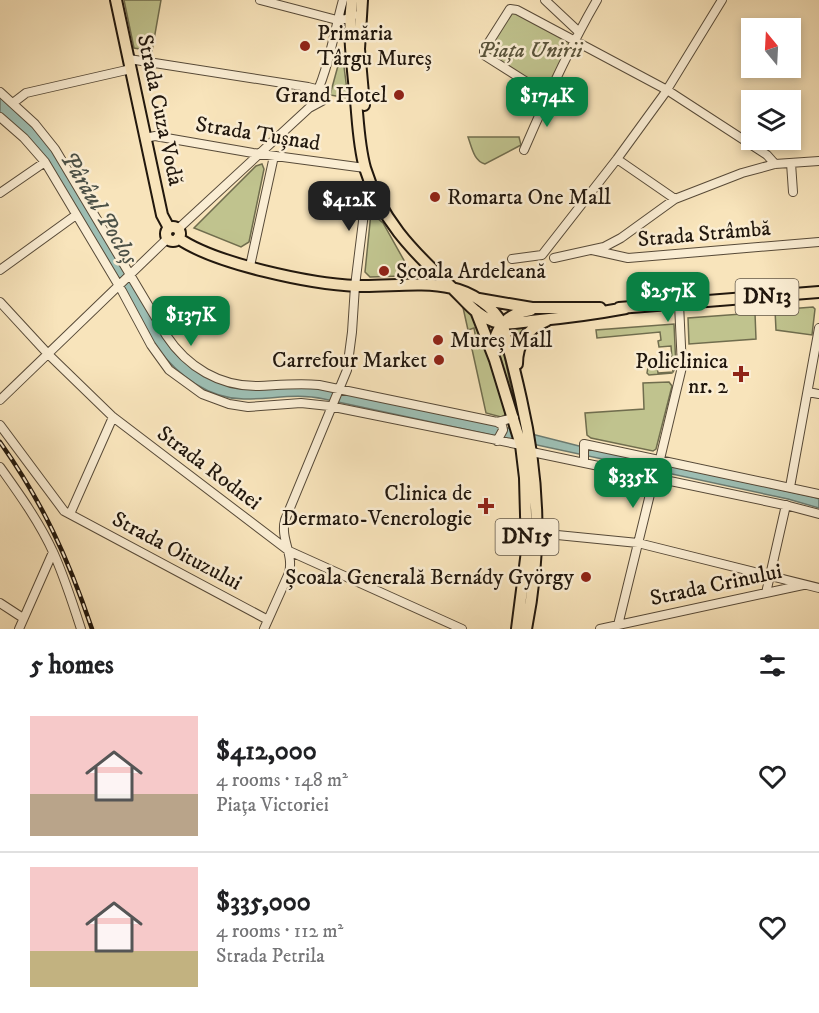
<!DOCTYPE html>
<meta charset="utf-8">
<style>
body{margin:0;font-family:"IM FELL DW Pica",serif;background:#f2f2f2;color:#202124;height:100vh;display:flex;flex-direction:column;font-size:22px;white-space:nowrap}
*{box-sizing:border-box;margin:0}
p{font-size:20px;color:#757577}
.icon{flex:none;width:33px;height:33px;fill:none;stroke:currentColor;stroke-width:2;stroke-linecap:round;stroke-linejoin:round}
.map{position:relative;height:629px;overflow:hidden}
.drawer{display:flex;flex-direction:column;background:#fff;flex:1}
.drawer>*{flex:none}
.needle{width:39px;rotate:342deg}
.tools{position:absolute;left:741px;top:18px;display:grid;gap:12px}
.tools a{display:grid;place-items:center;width:60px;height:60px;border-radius:0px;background:#fff;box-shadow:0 3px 9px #0003;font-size:30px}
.price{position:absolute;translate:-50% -51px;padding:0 14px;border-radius:12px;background:#0b8043;color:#fff;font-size:20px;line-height:39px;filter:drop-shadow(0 2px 3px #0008)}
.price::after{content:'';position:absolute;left:50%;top:36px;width:18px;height:14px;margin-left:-9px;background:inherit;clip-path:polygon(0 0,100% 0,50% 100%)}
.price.active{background:#222;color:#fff}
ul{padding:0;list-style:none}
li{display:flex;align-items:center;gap:18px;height:150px;padding:0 30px}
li+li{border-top:2px solid #e0e0e0}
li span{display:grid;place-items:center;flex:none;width:168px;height:120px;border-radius:0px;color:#555}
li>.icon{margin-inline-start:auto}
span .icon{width:72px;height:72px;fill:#fffc;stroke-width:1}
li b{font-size:26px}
h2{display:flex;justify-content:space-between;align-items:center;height:72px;padding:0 30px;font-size:26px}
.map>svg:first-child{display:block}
.green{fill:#c0c38e;stroke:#706d4e;stroke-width:1.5}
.water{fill:#9dbeb3;stroke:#6b7b71;stroke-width:1.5}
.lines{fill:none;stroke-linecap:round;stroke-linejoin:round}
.minor-casing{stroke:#574a38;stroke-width:10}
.major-casing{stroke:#21170d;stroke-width:14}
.minor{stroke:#faedd3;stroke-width:8}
.major{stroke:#f8e4bb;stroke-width:10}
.rail-casing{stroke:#21170d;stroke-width:4.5}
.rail{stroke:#faedd3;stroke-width:2;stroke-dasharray:7;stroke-linecap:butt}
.poi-dot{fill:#8f2418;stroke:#faedd3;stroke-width:2}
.labels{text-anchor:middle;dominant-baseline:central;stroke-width:5;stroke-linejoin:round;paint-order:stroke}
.shield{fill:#faedd3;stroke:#625748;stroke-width:1.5}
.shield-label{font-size:21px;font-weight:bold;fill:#21170d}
.poi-label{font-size:22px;fill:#21170d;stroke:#faedd3;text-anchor:end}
.park-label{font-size:22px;font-style:italic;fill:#59533a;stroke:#faedd3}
.street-label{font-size:22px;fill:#21170d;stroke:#faedd3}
.water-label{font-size:24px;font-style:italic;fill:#4c5147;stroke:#faedd3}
</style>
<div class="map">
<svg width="819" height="629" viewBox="0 0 819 629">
<rect width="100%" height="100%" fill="#f8e4bb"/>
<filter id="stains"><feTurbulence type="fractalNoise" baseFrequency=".00333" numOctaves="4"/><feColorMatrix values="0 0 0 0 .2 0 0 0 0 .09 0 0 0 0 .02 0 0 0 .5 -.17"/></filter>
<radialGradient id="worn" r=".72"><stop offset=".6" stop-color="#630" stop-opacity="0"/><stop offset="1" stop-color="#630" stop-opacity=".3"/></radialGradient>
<path class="green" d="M124,0H161L152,51L134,48Z
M510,9L574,40L547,95L485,57L484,50Z
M342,51L348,98L330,95Z
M468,137H519L521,145L485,164C474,161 472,148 468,137Z
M262,164L264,169L249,242L241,247L194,228L256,166Z
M371,213L383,223L410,271L403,276L370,277L365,272Z
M462,303L470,311L476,322L506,409L505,415L501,417L486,413L470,340L476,339L474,328L468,330Z
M813,307L815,309L812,335L776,330L775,310Z
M755,313L756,339L689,344L688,318Z
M674,324L676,368L672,373L649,375L647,373L648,367L657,366L658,373L673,372L671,346L659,347L658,341L661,340L660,332L597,338L596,330Z
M508,327H528L517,339L514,348Z
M500,333L514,403C506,380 493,357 500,333Z
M669,382L672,386L656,449L653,451L591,438L587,435L585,413L644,409L643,383Z"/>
<path class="water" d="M0,97L33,127L50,146L166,342C179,360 194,371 215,381L306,385L492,424L587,448L814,497L819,499V508L788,499L324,399C297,393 273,399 246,399C209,400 178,375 157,348L25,135L0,113Z"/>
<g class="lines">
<g class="minor-casing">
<path id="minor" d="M260,0L337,20L346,19L354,15
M545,0L579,32
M129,59L308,87L324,91L326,95L322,101L309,108L178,229
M0,92L35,124L55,149L166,335C187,367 220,387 259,386C280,385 299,383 319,385L497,422L514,418
M547,95L484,55V50L510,9L517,10L667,90L767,155L775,164
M13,103L26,93L131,69
M310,107C328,74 333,36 343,0
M0,117L24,138L45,162L122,291L151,345L169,370L202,394L229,404L248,407L301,403L329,406L521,445
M145,138L155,136L253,153L365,168
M524,150C546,99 569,48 597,0
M617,159L675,199
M791,163L793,192
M0,193L45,162
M592,250L628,258L819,242
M554,258L604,247L621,238L675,199L742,173L775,164L819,161
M512,259L542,255L617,159L665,93L722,0
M250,266L274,156
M0,270L76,215
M0,302L48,354L113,417L289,551L462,629
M808,392L819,394
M0,400L168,238
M497,422L502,425L503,430L497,441
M0,425L64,511L268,620
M532,452L789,506L819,514
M660,459L682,367L679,304
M584,462V444L819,494
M0,467C20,495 40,523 54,554C65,579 73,604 81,629
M790,487L819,328
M70,514L113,417
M537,533L638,543L819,588
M766,593L786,505
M0,603L23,618
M618,625L654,478
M19,629L53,552
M264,629L289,573C294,554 280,539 285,520L347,370L352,332L355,286L364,213L372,187
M600,629L803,585"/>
</g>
<g class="major-casing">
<path id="major" d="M116,0L162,215L169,228
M352,0C348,31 352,60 355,91C358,116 358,143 365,168C380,218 412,251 449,285C466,300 475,317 499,323C509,325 521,322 531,321C563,318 594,314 626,308
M362,0L359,49L364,105
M166 234a7 7 0 1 1 14 0a7 7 0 1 1-14 0Z
M178,238C215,264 311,284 357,286C388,287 422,281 452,288C471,292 493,306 502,324C505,331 506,339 508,346C513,364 517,381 521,399C539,478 542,549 526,629
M479,299L532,308H600
M619,308L819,292
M476,311L495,360L521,445L525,478L527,551L517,629
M494,351C493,327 509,313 531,310
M517,364C517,344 527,329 546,321"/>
</g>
<use href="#minor" class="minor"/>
<use href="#major" class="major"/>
<g class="rail-casing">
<path id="rail" d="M0,442C43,503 68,558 92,629"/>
</g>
<use href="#rail" class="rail"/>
</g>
<g class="poi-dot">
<circle cx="305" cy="46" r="6"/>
<circle cx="399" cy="95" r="6"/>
<circle cx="435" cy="197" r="6"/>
<circle cx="384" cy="271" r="6"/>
<circle cx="438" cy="340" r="6"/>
<circle cx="439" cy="360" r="6"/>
<path d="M738 365h6v6h6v6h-6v6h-6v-6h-6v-6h6z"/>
<path d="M483 497h6v6h6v6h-6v6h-6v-6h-6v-6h6z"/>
<circle cx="586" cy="577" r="6"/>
</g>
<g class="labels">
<g class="shield">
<rect x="735.5" y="279" width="63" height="36" rx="4.5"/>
<rect x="495.5" y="519" width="63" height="36" rx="4.5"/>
</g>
<g class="shield-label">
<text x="767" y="297">DN13</text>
<text x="527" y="537">DN15</text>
</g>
<g class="poi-label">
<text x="317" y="33" text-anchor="start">Primăria<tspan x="317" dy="25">Târgu Mureș</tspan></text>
<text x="387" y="95">Grand Hotel</text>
<text x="447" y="197" text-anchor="start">Romarta One Mall</text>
<text x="396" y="271" text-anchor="start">Școala Ardeleană</text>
<text x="450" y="340" text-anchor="start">Mureș Mall</text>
<text x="427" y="360">Carrefour Market</text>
<text x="728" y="361">Policlinica<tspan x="728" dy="25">nr. 2</tspan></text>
<text x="472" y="493">Clinica de<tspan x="472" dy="25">Dermato-Venerologie</tspan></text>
<text x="574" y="577">Școala Generală Bernády György</text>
</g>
<g class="park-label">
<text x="530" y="50">Piața Unirii</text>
</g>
<g class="street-label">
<text transform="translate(160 110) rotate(78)">Strada Cuza Vodă</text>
<text transform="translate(258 134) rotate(9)">Strada Tușnad</text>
<text transform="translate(704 234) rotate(-5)">Strada Strâmbă</text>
<text transform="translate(209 468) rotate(37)">Strada Rodnei</text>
<text transform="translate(177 551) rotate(28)">Strada Oituzului</text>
<text transform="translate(716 585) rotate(-12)">Strada Crinului</text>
</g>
<g class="water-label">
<text transform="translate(99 208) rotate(59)">Pârâul Pocloș</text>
</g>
</g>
<rect width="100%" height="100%" filter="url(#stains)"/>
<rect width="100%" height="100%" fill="url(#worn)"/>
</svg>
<div class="tools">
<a><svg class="needle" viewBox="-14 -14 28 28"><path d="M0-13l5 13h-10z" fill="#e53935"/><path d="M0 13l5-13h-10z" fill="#757577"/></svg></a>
<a><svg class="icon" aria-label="layers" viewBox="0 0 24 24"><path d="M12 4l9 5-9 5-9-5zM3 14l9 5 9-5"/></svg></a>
</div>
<b class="price" style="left:547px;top:128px">$174K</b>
<b class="price active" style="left:349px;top:232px">$412K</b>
<b class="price" style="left:668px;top:323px">$257K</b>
<b class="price" style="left:191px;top:347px">$137K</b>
<b class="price" style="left:633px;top:509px">$335K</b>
</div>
<section class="drawer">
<h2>5 homes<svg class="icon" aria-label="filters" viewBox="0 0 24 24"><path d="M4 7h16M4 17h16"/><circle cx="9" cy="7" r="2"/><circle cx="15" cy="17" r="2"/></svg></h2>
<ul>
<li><span style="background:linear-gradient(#f6c9c9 65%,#b9a48a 0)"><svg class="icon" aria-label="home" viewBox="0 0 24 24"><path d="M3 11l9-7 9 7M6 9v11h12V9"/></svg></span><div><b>$412,000</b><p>4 rooms · 148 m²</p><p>Piața Victoriei</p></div><svg class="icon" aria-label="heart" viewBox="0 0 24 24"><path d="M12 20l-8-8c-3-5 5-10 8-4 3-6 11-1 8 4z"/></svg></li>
<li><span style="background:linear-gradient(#f6c9c9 70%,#c2b280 0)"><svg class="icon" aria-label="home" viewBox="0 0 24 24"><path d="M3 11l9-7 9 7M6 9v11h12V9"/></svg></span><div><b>$335,000</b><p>4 rooms · 112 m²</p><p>Strada Petrila</p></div><svg class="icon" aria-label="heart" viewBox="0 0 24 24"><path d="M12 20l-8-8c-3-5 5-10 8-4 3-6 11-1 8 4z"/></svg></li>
</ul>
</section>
